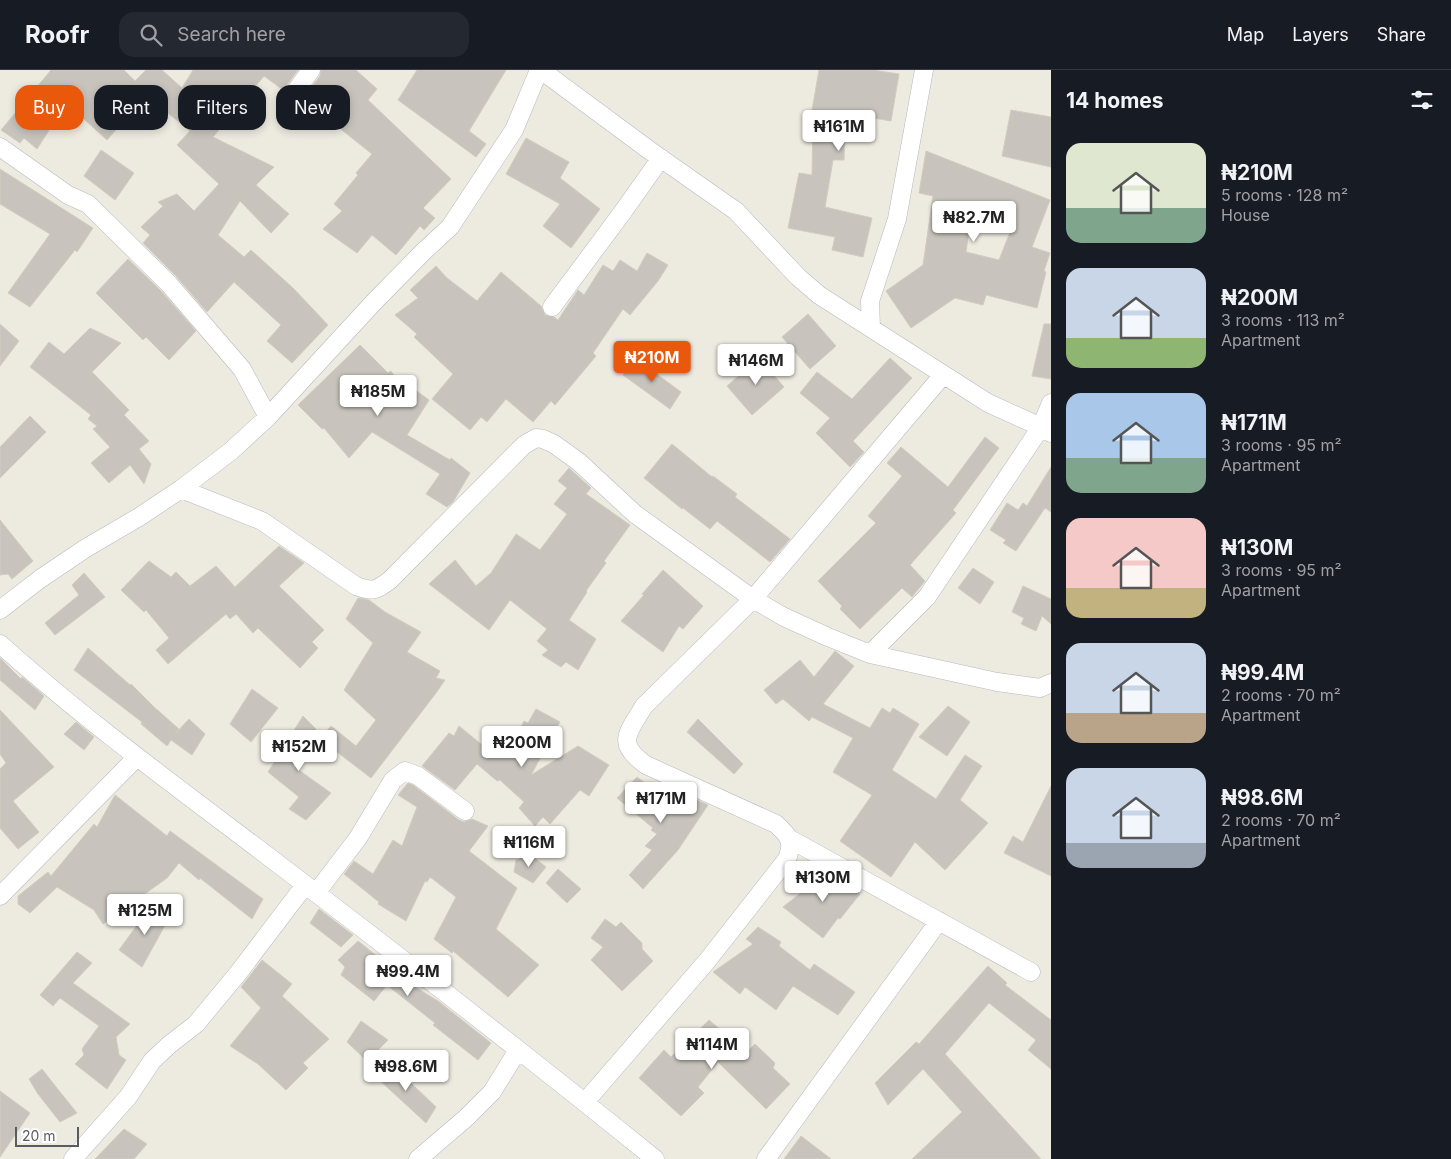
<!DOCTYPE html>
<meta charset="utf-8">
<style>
body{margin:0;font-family:Inter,sans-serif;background:#242831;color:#f1f3f6;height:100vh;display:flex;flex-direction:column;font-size:19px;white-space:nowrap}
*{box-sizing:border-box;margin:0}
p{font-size:16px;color:#9ea1a6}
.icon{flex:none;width:28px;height:28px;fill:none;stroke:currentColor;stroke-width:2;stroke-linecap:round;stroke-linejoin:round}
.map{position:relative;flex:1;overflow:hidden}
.details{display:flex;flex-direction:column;background:#171b24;width:400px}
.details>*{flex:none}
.hud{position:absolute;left:15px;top:15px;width:475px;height:45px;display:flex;gap:10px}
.scale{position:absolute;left:15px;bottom:12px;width:64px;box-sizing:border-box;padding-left:5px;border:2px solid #595d62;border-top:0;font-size:14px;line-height:18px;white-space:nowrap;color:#595d62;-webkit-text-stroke:4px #fff;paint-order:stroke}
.price{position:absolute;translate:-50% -42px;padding:0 11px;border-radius:5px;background:#fff;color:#222;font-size:16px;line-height:32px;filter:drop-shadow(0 1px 2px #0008)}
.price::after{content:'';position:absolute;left:50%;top:30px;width:15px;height:11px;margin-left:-8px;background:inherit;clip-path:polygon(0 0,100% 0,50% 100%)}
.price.active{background:#ea580c;color:#fff}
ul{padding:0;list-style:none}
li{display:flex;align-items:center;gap:15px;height:125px;padding:0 15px}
li span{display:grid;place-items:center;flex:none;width:140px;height:100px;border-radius:15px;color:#555}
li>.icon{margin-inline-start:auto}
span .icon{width:60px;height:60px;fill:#fffc;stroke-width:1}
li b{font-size:21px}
h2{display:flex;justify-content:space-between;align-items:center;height:60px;padding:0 15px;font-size:21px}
.pill{padding:0 18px;border-radius:15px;background:#171b24;box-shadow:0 2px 8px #0003;font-size:18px;line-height:45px}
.pill.active{background:#ea580c;color:#fff}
header{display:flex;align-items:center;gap:30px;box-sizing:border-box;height:70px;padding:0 25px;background:#171b24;border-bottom:1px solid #363941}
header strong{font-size:24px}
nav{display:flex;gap:28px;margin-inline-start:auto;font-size:18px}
.search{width:350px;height:45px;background:#242831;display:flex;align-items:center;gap:12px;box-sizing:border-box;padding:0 18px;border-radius:15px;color:#9ea1a6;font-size:19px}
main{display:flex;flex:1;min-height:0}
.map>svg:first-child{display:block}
.building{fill:#c8c4bd;stroke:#d2ccbe;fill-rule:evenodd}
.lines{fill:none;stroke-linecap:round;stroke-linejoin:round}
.minor-casing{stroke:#b6b9be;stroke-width:19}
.minor{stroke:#fff;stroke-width:18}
</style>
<header>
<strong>Roofr</strong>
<div class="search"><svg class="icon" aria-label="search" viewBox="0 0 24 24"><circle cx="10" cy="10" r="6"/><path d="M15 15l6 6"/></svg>Search here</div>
<nav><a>Map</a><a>Layers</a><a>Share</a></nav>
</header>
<main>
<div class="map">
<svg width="1051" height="1089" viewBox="0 0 1051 1089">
<rect width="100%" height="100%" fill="#edeae0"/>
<path class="building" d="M51,0H124L135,11L146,0H162L182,18L193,0H298L283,20L264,6L213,67L274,97L256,115L289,144L271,163L240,131L218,165L244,187L251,180L293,218L328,255L292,293L267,271L281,255L234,212L207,242L177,207L143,173L150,165L141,157L163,136L158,132L177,124L194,141L219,114L177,75L190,61L146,25L107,70L73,39L66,47L60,43L37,79L24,68L20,73L1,60Z
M321,0H356L377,19L368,30L451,109L423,138L435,148L424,160L420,156L396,185L372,165L357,183L323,159L342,141L334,134L358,105L356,103L372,84L303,29L320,6Z
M417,0H506L469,61L486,74L476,87L398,30Z
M819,0H873L899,4L891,51L845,43L844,90H833L825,137L872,148L863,187L832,180L835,167L788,158L799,103L812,105L813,46H811Z
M1011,40L1051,47V97L1002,86Z
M526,68L569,92L560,108L600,139L571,178L543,156L560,134L506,104Z
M101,80L134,103L115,130L84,106Z
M926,81L1050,130L1032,177L1050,183L1044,201L1046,202L1037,238L986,225L983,235L955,228L911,258L886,221L923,195L933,126L919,123ZM973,133L1014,140L1008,155L1012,157L999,190L966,182Z
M0,99L93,158L77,182L75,180L30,237L8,223L50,164L0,134Z
M647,183L668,195L658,211L630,245L623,239L593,283L596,286L555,335L551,331L533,352L506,329L487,352L481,347L470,360L432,329L453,304L414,267L417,264L395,245L418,228L410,220L436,196L447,208L477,231L501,202L541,236L545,245L554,247L558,250L578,220L584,225L603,195L613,201L620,190L637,201Z
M128,189L161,221L196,261L169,290L146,267L143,270L96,223Z
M808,244L836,276L810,299L782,267Z
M0,254L19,271L0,296Z
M1044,254H1051V309L1032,306Z
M90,258L121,273L92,302L129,340L124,345L149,371L139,379L151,394L144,414L130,395L109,413L91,393L110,377L93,359L97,356L88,349L91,345L30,297L49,272L64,284Z
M360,275L388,303L391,301L408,327L414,319L429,330L407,365L450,390L451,388L470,403L453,432L447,437L426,424L440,404L372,362L349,388L324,358L322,359L298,335Z
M635,288L681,322L670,339L623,305Z
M759,288L784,317L752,345L727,316Z
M890,288L912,308L853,371L864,382L850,397L816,363L830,348L800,323L817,302L852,329Z
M30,346L46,362L0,408V377Z
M985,367L999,378L953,440L956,443L910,495L925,511L912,527L902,518L860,559L840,539L842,536L818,511L876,453L868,446L902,406L887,393L901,377L948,417Z
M672,374L712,407L713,406L737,424L735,427L790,469L770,492L717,451L710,459L683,438L682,439L644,408Z
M1051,397V442L1045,438L1016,481L1003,473L1006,470L990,460L1007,433L1018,440L1023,433L1027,436Z
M569,398L591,418L586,424L630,455L604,491L606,493L586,521L587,522L569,550L596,569L578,600L566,592L561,597L542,585L548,580L537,571L547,559L510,530L489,560L429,514L455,490L476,516L491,503L516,464L540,480L567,444L554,434L567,418L558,411Z
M0,450L33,491L12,509L8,504L0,505Z
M279,476L304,493L279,516L324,560L312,572L318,578L300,598L258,558L253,563L236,544L230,549L226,544L168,594L156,580L169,568L146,540L144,542L121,520L149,491L171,507L176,502L190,516L216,496L235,517Z
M973,498L994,512L980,534L958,518Z
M663,500L703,536L683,559L679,556L663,582L621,551L644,525L642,524Z
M84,503L105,527L55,565L45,553L79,525L72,515Z
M1023,516L1051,529V554L1042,546L1036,561L1021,554L1024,548L1012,542Z
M358,528L369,530L385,542L421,562L407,582L440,601L436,608L445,610L436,623L371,708L320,669L331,656L356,676L376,650L344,620L373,573L346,549Z
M88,578L130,615L131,614L154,637L179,659L175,664L189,649L205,664L192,685L171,670L167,676L141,654L142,652L74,600Z
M835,581L854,596L823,634L870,658L882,638L890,643L893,638L919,654L892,700L936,729L965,685L982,696L960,730L988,753L945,800L915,772L891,807L840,771L872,725L833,702L853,668L812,647L809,651L783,629L776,634L764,620L800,590L814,607Z
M0,588L21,609L22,607L44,626L35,640L0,610Z
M252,619L278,638L251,672L230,654Z
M948,636L970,652L947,686L919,667Z
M536,639L560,652L531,705L578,676L609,695L589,726L580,720L550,754L543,747L535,756L519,738L524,732L500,710L497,711L477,694L455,720L422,696L449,663L454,666L459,656L493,684L497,678L507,685L524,651L528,653Z
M0,640L54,697L13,731L39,762L18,779L0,758V699L6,693L0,684Z
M303,646L316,659L293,696L331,723L306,750L289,739L299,727L268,702Z
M698,649L743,694L734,704L687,662Z
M76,652L94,667L84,680L64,664Z
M637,707L672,733L668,717L708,735L678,780L643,819L629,805L652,780L645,776L657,764L651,760L653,758L617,728Z
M408,713L413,715L459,750L464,752L472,749L488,756L469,781L517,818L496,859L539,895L508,927L453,881L452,883L434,869L456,827L430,807L427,812L425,811L406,851L378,834L379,832L344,804L354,791L373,804L393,770L402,776L417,737L398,725Z
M1051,716V806L1004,783L1013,766L1023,772Z
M115,725L167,766L170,761L263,829L252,849L200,808L199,810L179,793L167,808L103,854L94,840L57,817L30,843L18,834V826L48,802L51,806L94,754L97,757Z
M528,783L546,797L533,813L514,802L516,790L522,788Z
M558,799L581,819L567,833L546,813Z
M823,799L845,812L860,824L840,849L838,848L823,868L783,837L808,817Z
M151,836L169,848L142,897L119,880Z
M319,839L353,865L341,877L310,853Z
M605,849L616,857L621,852L642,873V879L653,891L622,921L591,890L603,877L591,868Z
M758,857L781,872L779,876L810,900L814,894L855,922L838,945L793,916L776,940L745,917L740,924L713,902L753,874L746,869Z
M358,871L398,903L395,905L438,931L491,973L478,990L433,955L435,953L387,915L374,931L341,905L345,897L338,890Z
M77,882L92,893L73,913L130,954L116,967L119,985L126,990L107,1019L75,994L84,985L82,979L99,956L60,928L53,936L40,925Z
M262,890L292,914L282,926L329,969L303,993L308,998L286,1020L258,994L230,976L261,938L241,917Z
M988,896L1007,913L1005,915L1051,950V999L1028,980L1036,970L989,933L945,984L1041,1089H912L962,1042L923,999L888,1035L875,1013L916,972L919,974Z
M709,950L747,982L755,974L775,993L773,998L790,1014L766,1039L718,992L698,1017L704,1023L681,1046L639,1008L664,980L671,987Z
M361,951L388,970L367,991L347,972Z
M389,992L436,1037L426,1053L376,1007Z
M42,999L60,1022L77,1043L60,1052L38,1024L29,1009Z
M0,1021L30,1043L0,1087Z
M124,1059L147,1074L134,1089H95Z
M801,1066L831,1089H784Z"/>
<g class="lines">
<g class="minor-casing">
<path id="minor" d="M541,0L649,80L736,141L798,207L819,225L988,333L1041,357L1051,363
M287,33L311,0
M0,77L68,125L88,134L169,214L242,299L268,347
M552,237L622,143L661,88
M871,258L870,231L897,149L924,0
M181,419L262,451L356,516C372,522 376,521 390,510L524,375L536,368L543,369L554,374L579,392L635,444L753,529L784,547L828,567L870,584L997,612L1040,618L1051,613
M0,540L40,509L86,478L139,447L181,419L231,381L268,347L373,233L423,182L450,157L514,60L539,0
M0,574C85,650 178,718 269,787C399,886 528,986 655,1089
M870,584L927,527L1041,357L1051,333
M788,768L1031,902
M316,823L358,768L393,710L405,701L418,706L465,741
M0,826L137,687
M585,1032L707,891L787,789C794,771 789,766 776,754L646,695C615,673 628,663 644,636L753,529L943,305
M73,1089L128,1027L152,991L169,975L196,954L239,902L305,815
M418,1089L466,1048L492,1022L518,980
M766,1089L939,851"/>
</g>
<use href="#minor" class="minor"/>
</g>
</svg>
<div class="scale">20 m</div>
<b class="price" style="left:839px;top:82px">₦161M</b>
<b class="price" style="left:974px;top:173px">₦82.7M</b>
<b class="price active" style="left:652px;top:313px">₦210M</b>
<b class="price" style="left:756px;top:316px">₦146M</b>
<b class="price" style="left:378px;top:347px">₦185M</b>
<b class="price" style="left:522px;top:698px">₦200M</b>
<b class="price" style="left:299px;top:702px">₦152M</b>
<b class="price" style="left:661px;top:754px">₦171M</b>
<b class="price" style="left:529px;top:798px">₦116M</b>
<b class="price" style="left:823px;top:833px">₦130M</b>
<b class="price" style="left:145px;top:866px">₦125M</b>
<b class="price" style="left:408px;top:927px">₦99.4M</b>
<b class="price" style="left:712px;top:1000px">₦114M</b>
<b class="price" style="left:406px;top:1022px">₦98.6M</b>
<div class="hud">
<a class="pill active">Buy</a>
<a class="pill">Rent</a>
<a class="pill">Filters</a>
<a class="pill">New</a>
</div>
</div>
<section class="details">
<h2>14 homes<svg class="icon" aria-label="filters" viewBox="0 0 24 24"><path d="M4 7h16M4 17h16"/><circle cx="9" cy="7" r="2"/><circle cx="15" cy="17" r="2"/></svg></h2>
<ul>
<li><span style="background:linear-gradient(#dfe7d0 65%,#7fa58c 0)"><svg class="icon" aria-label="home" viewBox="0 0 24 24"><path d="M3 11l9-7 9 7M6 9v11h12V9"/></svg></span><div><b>₦210M</b><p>5 rooms · 128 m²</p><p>House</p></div></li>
<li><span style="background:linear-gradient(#c9d6e8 70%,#8fb573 0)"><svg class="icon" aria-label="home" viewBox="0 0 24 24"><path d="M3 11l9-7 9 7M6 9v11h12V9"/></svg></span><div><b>₦200M</b><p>3 rooms · 113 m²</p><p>Apartment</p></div></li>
<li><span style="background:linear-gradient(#a9c7e8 65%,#7fa58c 0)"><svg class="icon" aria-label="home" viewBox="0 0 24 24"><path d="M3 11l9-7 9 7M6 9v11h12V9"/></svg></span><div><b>₦171M</b><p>3 rooms · 95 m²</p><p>Apartment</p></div></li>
<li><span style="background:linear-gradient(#f6c9c9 70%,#c2b280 0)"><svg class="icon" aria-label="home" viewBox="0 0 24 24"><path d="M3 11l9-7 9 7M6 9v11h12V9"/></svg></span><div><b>₦130M</b><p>3 rooms · 95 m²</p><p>Apartment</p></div></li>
<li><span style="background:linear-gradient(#c9d6e8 70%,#b9a48a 0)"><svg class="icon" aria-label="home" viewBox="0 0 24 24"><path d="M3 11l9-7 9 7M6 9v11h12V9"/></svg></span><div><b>₦99.4M</b><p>2 rooms · 70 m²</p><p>Apartment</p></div></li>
<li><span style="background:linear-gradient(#c9d6e8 75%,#9aa5b1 0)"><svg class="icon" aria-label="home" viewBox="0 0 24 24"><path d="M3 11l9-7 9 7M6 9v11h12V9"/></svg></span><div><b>₦98.6M</b><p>2 rooms · 70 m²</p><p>Apartment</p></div></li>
</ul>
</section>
</main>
